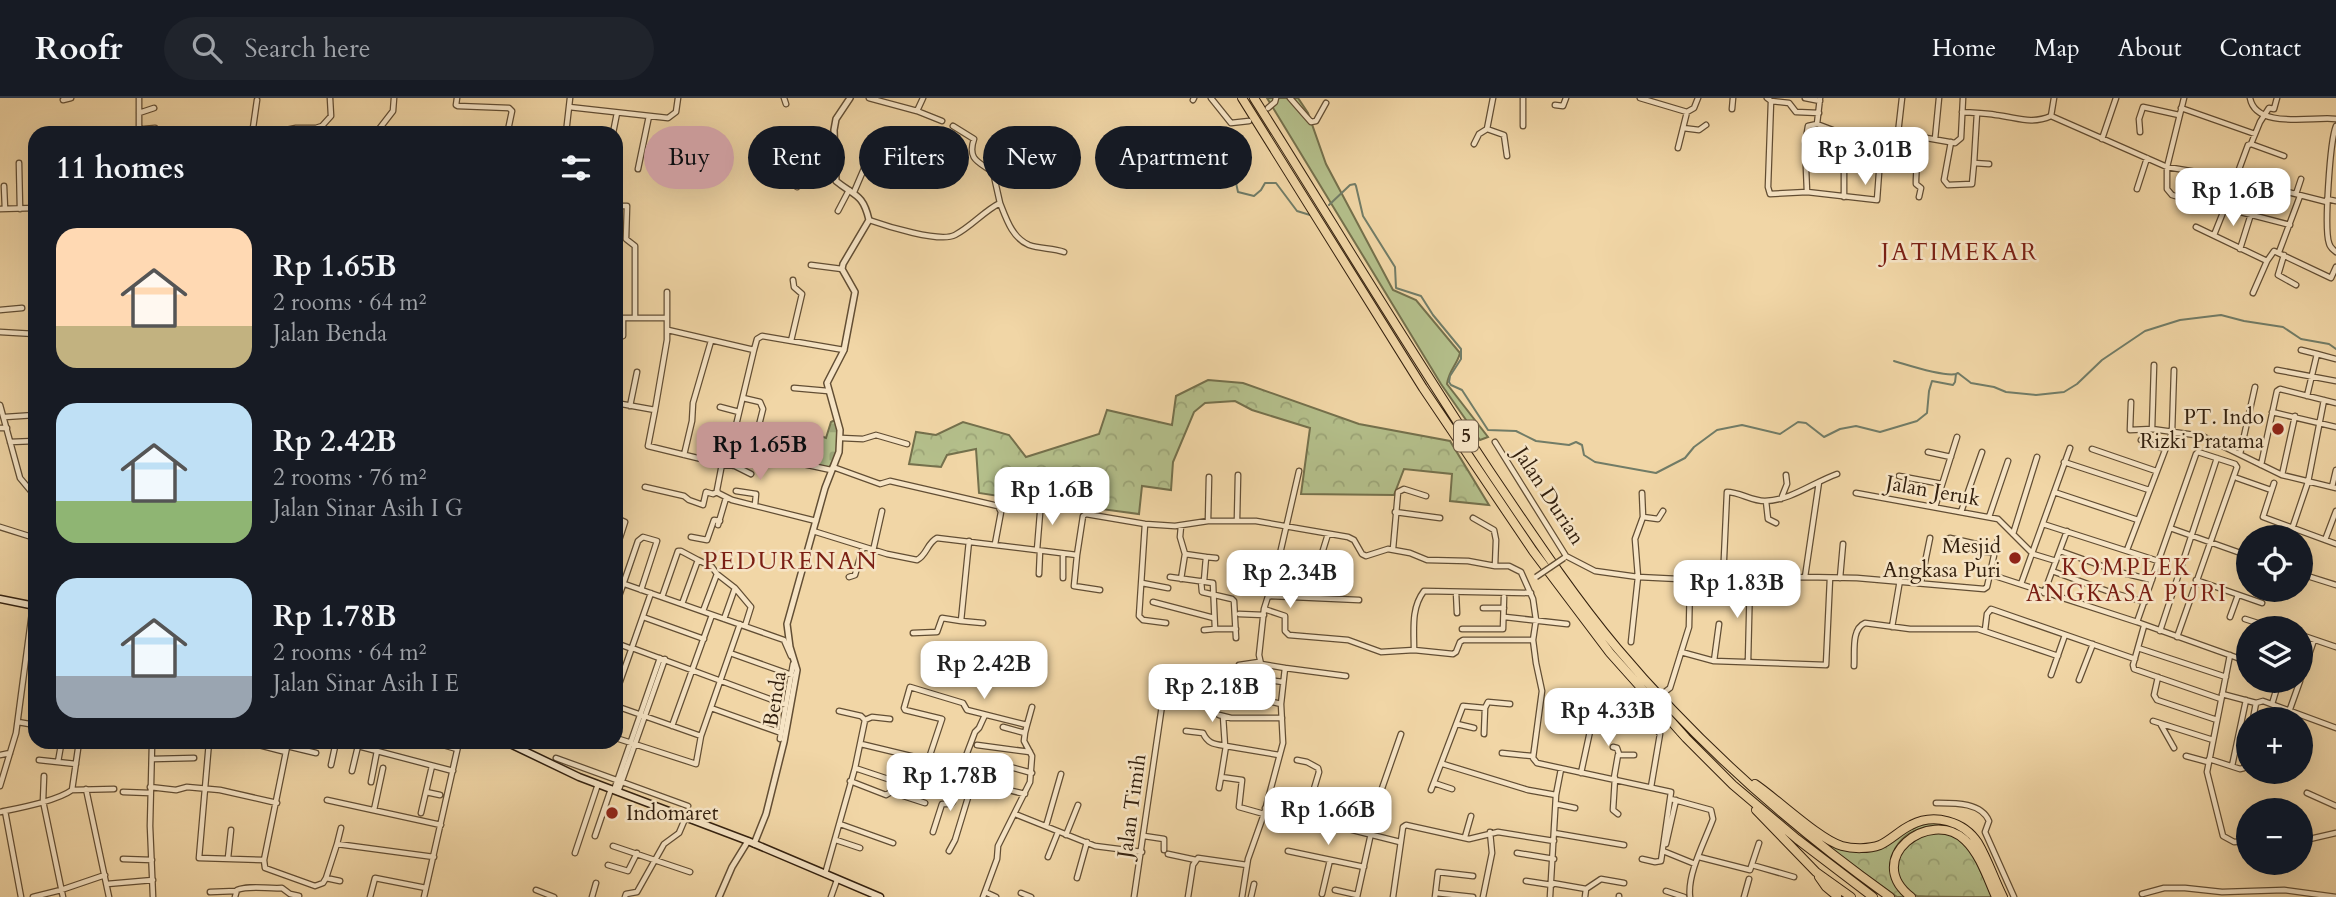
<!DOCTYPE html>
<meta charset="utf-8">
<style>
body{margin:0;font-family:Cardo,serif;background:#20242c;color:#f1f3f6;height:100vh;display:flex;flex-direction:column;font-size:26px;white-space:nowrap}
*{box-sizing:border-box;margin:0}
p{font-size:23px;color:#9ea1a6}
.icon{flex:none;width:38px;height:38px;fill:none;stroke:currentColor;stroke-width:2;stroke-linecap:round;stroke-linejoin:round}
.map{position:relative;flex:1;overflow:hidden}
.panel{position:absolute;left:28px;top:28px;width:595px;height:623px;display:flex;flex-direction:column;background:#171b24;border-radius:21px;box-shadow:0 7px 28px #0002}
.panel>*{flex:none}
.hud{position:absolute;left:644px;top:28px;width:665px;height:63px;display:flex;gap:14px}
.buttons{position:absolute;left:2236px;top:427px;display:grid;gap:14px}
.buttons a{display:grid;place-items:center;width:77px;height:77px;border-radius:50%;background:#171b24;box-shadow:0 7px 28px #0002;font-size:35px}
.price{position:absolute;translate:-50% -60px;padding:0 16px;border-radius:14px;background:#fff;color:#222;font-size:23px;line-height:46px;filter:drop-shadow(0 2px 4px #0008)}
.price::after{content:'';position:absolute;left:50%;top:42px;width:21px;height:16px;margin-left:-10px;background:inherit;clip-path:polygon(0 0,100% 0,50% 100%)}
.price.selected{background:#c59692;color:#111}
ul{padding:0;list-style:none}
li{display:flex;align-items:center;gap:21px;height:175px;padding:0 28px}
li span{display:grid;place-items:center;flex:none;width:196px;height:140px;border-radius:21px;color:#555}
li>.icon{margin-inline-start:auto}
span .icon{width:84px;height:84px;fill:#fffc;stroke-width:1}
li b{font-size:30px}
h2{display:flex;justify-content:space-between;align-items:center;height:84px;padding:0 28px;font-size:30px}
.tag{padding:0 24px;border-radius:32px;background:#171b24;box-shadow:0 7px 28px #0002;font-size:24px;line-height:63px}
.tag.selected{background:#c59692;color:#111}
header{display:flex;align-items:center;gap:42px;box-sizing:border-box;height:98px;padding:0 35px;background:#171b24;border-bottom:2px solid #363941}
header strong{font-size:33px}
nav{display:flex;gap:38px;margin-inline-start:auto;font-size:24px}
.search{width:490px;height:63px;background:#20242c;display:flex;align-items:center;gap:18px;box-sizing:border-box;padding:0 24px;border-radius:38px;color:#9ea1a6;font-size:26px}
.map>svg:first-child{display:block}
.grass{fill:#b4bf8b;stroke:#74704c;stroke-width:2}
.forest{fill:url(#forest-crowns);stroke:#74704c;stroke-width:2}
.cemetery{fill:url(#cemetery-stones);stroke:#74704c;stroke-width:2}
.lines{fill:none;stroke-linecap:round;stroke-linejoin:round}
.stream{stroke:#717c67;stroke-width:2}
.minor-casing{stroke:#624e34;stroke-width:7}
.tertiary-casing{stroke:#624e34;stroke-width:8}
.secondary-casing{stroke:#33200e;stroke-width:9}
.motorway-casing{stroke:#33200e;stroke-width:10}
.minor{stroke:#f6e4c5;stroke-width:4.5}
.tertiary{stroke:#f6e4c5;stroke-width:5}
.secondary{stroke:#f6e4c5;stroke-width:6}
.motorway{stroke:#f1d6a6;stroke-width:8}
.minor-bridge-casing{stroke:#624e34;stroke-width:7;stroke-linecap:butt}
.minor-bridge{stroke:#f6e4c5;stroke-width:4.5}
.poi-dot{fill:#8f2418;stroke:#f6e4c5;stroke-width:2.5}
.labels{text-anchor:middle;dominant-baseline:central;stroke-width:5;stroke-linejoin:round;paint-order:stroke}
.shield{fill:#f6e4c5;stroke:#6e5b45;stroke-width:2}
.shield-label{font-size:19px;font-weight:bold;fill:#33200e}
.poi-label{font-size:21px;fill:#33200e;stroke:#f6e4c5;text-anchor:end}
.street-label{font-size:21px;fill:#33200e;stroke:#f6e4c5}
.neighbourhood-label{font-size:23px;letter-spacing:2px;fill:#7a1f14;stroke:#f6e4c5}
.quarter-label{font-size:24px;letter-spacing:2px;fill:#7a1f14;stroke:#f6e4c5}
</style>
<header>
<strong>Roofr</strong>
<div class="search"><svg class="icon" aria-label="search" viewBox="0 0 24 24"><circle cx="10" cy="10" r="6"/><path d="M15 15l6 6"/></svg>Search here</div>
<nav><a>Home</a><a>Map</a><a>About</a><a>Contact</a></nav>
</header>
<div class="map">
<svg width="2336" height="799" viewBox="0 0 2336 799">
<defs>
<pattern id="forest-crowns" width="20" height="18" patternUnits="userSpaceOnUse" patternTransform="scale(1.75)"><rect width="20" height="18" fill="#b4bf8b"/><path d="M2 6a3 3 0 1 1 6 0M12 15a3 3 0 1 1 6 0" fill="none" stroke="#9ba477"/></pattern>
<pattern id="cemetery-stones" width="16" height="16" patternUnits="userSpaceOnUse" patternTransform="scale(1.75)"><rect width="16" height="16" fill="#b4bf8b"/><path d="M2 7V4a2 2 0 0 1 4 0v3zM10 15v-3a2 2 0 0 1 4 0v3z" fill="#9ba477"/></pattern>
</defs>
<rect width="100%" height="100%" fill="#f1d6a6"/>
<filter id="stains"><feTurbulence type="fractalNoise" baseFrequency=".00286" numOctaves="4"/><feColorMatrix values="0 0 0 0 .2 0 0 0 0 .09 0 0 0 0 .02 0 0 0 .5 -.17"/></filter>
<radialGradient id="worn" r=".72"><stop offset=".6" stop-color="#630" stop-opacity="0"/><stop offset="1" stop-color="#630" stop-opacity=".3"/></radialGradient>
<path class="grass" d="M1267,0H1298L1308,15L1326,66L1393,192L1416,202L1460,255C1457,267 1449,272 1447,286L1488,339L1480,342L1441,286Z"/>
<path class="forest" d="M1208,282L1243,285L1359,326L1450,343L1489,407L1450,403L1452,376L1404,371L1394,397L1301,396L1310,330L1252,312L1235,303L1205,305L1194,314L1173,364L1171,392L1142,388L1139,416L1101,411L1102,395L1042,396L1038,404L979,395L976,351L947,357L941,369L909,366L916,334L936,337L963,324L1009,337L1026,359L1099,336L1107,312L1172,327L1176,298Z
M1928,724C1948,725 1959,728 1973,744L1971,745C1966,739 1962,734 1954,731C1931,721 1892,735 1892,765C1892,775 1903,789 1908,799H1897L1828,749L1827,746L1858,753Z
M1938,732L1959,739L1972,755L1993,799C1977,799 1928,799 1917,798C1892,789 1893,760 1908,744C1915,738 1929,735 1938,732Z"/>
<path class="cemetery" d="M835,322C841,340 839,354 829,370L814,366L821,338L826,340L831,324Z"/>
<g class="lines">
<path class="stream" d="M1209,53L1229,51C1241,71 1232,75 1238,94L1254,98L1261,92L1265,85H1276L1297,113L1310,117
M1329,107L1350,87L1355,86L1356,88L1363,118L1395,169L1396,190L1421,198L1433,217L1461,251V261L1450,278L1449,284L1451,287L1462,292L1488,332L1516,333L1536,343L1569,347L1576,344L1582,347L1584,357L1595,364L1656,375L1685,360L1694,349L1717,332L1742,327L1780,336L1798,324L1806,325L1824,339L1840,331L1856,328L1880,334L1917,323L1927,315L1929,293L1932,283L1953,287L1955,284L1956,276L1958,275L1971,285L1994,289L2006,294L2036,297L2064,294L2077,286L2102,262L2145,233L2180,222L2221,217L2244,223L2283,229L2301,241L2329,246L2336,251
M1894,263C1908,267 1943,279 1956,276"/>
<g class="minor-casing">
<path id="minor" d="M139,0V31
M457,0L456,7L458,8L509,10L512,13L508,32L510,33L563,35
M784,0L786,6
M869,0L917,13L942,23
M1211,0L1231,25L1249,23
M1290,0L1311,24L1316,23L1326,5
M1523,0V28
M1640,0L1687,14L1678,50
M1767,0L1771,3L1789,5L1796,14L1819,15
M1805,0L1820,3
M2184,0L2167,69V91L2172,97L2224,112L2248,47L2251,46L2260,24L2269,10L2274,11L2277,0
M2250,0C2256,32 2314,18 2336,21
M63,2L71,0
M257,2L253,30L268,35
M1193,2L1194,0
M1771,3L1768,89L1770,96L1807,94L1877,102L1882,34
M1555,7L1563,8L1566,0
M569,9L668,20L676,14L678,0
M1268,10L1275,4L1276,0
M2181,10L2255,36
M1732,11L1733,0
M917,13L923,0
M1687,14L1694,10L1698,0
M1962,14C1973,15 1985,15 1996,17C2016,19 2031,27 2051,18L2167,69L2237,81L2327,104
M139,15L154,10
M2051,18L2054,0
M1817,26L1838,34L1898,35L1955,45L1961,40L1963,0
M1817,26L1820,0
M2336,28C2330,43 2324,131 2329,145C2330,150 2333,151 2336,154
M1683,30L1699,32L1706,27
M1487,31L1504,37L1507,58
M123,33L155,30
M2140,34L2139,21L2143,9L2179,17
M271,35L296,30H316L322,28L331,18L330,0
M376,35L393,13L394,0
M420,35L421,32L440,35
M566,35L570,0
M613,35L617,15
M1898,35L1902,0
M1918,39L1916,82V86L1921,90L1919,99
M1935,41L1939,0
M2102,41L2116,0
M1951,44L1944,82L1948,87L1972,86L1974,65L1989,66
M1474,46L1479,36L1487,31L1493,0
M2251,46L2284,58
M19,65L20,111
M1974,65L1977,15
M638,71L649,18
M4,88L5,111
M797,89L804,65L834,69
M2137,91L2147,60
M854,94L866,66
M1807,94L1805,46L1808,28L1817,26
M2296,96L2301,81
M1844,99V67
M2327,101L2336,103
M1000,105C1006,120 1012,140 1029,147C1040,151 1053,150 1064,154
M616,108H627L626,141L635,148V219
M2225,110L2290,127
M0,111L35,110
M838,113L849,92
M869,122C886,128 940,145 955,137C972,128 984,113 1000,105L993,74C979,64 967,62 974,41L953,28
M2196,129L2267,163
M2214,137L2224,112
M2240,151L2251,116
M2279,154L2300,98
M2284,157L2278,177L2296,187
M811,167L842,171
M2253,195L2267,163L2274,153L2331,180L2336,169
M0,212L22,210
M616,220H667V242L655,312
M667,220V194
M668,232L754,252L732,344
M0,234L35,236
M616,240L623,238V220
M791,243L802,196L794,189L793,182
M754,252L757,241L762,238L844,252
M2301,252L2317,256
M2277,272L2336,283
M794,290L828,293
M2307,298L2317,256L2336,261
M743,300L760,304L763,311L752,355L831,372
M2131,304L2130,332L2152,331L2202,338L2282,377L2336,390
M616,305L655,312L648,348L722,366L717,392L718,395L732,402L816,423
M0,307L20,380L35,398
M630,308L637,274
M720,309L739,314
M2272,314L2336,329
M5,319L35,317
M0,330H7
M2152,331L2154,267
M841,340L863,341L876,337L907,346
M2141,342L2164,351
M10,344L35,343
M1495,344L1566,458L1595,473L1638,479L1699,482L1805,479L1857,480L1984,491L1987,489L1997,444
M2092,351L2156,373
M1928,354L1951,359
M2240,356L2255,289
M684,357L692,323L693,305L711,243
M2064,364L2149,392
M722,366L735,368L751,376
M2261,367L2277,293L2280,291L2336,305
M833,369L880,386L890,383L998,408L1001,414L995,446
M2282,377L2295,318
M1899,378L1942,386
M2237,380L2271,392
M2274,385L2263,419L2336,446
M645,389L684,398L689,402L703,407L706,394L713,396L717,394
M2332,389L2336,372
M736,393L756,396L755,407
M2054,394L2138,422
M1856,395L1998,421L2033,456L2056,463
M1781,401L1787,386L1786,377
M1766,403L1768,421L1776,425
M1935,409L1957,339
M1395,414L1440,420
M1961,414L1982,354
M1643,419L1658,421L1663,413
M1989,419L2008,363
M616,420L625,424L616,452
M1473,420L1494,432L1496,442L1495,468
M1237,422L1238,377
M1208,423L1209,379
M1145,426L1139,518L1143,522L1166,525
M2043,426L2158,463
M718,427L726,400
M1181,428L1180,439L1185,456L1206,459L1204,483
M0,429L35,440
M2170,430L2249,458
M2292,431L2308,384L2324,302
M813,433L887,456L917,462C927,457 927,445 937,440L1077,457L1083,418L1086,416L1145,426L1175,428L1208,423H1256L1348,439L1354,442L1362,456L1366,458L1388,451L1410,455L1427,462L1468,463L1495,468H1509L1521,474L1533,501L1536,522L1533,542L1536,565L1542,593L1533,660L1537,665L1671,694L1661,763L1655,764L1642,761
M2013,436L2037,359
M691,439L707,442L714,422L720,423
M2325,442L2336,413
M1393,451L1398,394L1404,391L1426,398
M1037,452L1041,403
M2127,452L2172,334L2174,272
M873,453L882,413
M2060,453L2119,474L2152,482
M1993,455L1950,449L1946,447V442L1950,440L1994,450
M1077,457L1074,488L1100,492
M1206,459L1216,460
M698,462L712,469L717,476
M2052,473L2110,494L2145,504
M1039,476L1040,453
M1989,476L2137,524L2249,564
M2301,476L2336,487
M849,479L855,477L863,449
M1170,479L1213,485L1215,531H1236
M1805,479L1819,384
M1063,480V456
M1840,480L1843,446
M1181,481L1185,456
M1723,482L1727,394C1740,394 1751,403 1765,403C1792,402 1812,385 1837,376
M2196,482L2262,505
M616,483L784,542L791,558
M1201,483L1202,494L1232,501L1234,503L1236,540
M1921,484L1930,440
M1142,485L1168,490
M2021,486L2070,350
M735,490L751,509L745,528
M1456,494L1457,515
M2044,495L2067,433
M1269,498L1359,502
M662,499L678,453H681L698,462L682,506
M1311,500L1312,472L1319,465L1328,436
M1153,504L1214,520
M616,507L638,443L643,439L657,443L641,492
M1483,510H1504
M1264,511L1285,518V533L1289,537L1348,542L1381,554L1414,552L1453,556L1456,554L1460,544L1463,542H1533
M703,513L717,476L735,490L724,521
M1239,516L1264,517
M643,519L704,541
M1505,519L1567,526
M2230,519L2238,497
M2245,521L2273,530
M961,523L983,525
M2137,524L2196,356L2198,354L2235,366L2237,369L2177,539
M2144,528L2133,567L2134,571L2221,601
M1892,529L1900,482
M1462,531H1503L1504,499
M1204,532L1215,531
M1985,532L1987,516L1991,511L2135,561
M2160,533L2217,360
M913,535L937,534L942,520L961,523L969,443
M2301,537L2336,549
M1631,544L1638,479L1635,441L1643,419L1642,395
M616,545L632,551
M632,550L786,607
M2138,550L2226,579
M1414,552C1414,531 1411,510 1424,493L1531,495
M1681,554L1714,563L1826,567L1830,480
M730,555L792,577
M2230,557L2207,674L2223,738L2234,744L2249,743
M1714,563L1719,526
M1748,564L1750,480
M1239,567L1259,564
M1854,568C1855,554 1851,531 1865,525L1910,531H1978L2058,558
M1285,570L1346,578
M2051,577L2065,537
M2158,579L2154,597L2157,602L2217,622
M2301,580L2314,542
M1268,582L1283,584
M2079,582L2093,546
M1666,593L1670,590L1689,529L1690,482
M616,595L651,495
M2222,596L2256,605
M1207,599L1264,602L1281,606
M1264,602L1265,567
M2256,605L2263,603L2336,630
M2272,606L2279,583
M616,608L701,638
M711,610L781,635L780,641
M2290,611L2300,583
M1219,617L1223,618L1225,648
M1223,618L1231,620H1282
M2253,621L2256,605
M865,622L872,619L890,621
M2153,623L2213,642
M18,624L35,627
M1457,626L1474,630
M1027,627L1032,609
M1626,627L1656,631L1660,636L1651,689
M2161,627L2174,650
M672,628L712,517
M1186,633L1203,635C1208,646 1214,646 1226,648
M781,635L793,566
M1484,636L1485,610
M616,640L696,666L701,638L740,526
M134,644L152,646L150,728L153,799
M209,644L199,760L264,762
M288,644L264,762L265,770L315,788L323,785L326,780L337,746L434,759
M357,644L358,648L453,673
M432,644L457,651
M255,646L286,654
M861,646L919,660L946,671L959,680L1025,696
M977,647L1030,654
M287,648L316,655
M1613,649L1617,650L1619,656
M1502,655L1532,658
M0,657L10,655
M2186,658L2208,664
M973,659L1032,675
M556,660L688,708
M153,661L194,660
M2209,661L2240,671L2244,670L2249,647
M39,662L76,666
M1297,662L1307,664L1318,670L1319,674L1305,721
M928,663L942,621L905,612L904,610L910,589L963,605L967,612L1027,627L1025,635
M58,664L61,647
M1443,666L1528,692L1556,697
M331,667L336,644
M2232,668L2246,602
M855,670L897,684
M352,673L358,648
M1581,675L1592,624
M44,678L43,703L63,799
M958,679L975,634L979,630L985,617
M1221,679L1226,648L1279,657
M1614,680L1618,657H1634
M1615,680L1613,712L1618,716
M850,683L886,697L891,694L925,705
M371,684L377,653
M1434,685L1452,691
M0,688L16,635L33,507
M150,689L176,692L187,689L220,692L277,705
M1002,689L1008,669
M911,690L919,660
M1219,690L1221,679L1242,682L1239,709L1264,716
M86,691L109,799
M72,692L79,644
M614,692L660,560
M935,692L943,669
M1431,692L1463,608L1485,610L1488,604L1510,606
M123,694L150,695
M426,694L440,697
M618,694L665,561
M2307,695L2336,708
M1671,701L1711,712L1713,721C1705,743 1687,776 1690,799
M327,702L441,727
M1936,705C1954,705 1981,704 1989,723L1985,734L2014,799
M1556,706L1575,710
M1265,710L1400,744
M374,712L383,670
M5,713L21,799
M0,714C19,710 57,703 72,692L114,691
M421,715L432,668
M1015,716L1095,748L1142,754
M840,726L893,745
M1046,728L1061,676
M933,734L942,706H951L953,704L959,680
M1554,735L1624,747
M1066,737L1078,707
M595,738L611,691
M1144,738L1164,741V752
M1465,739L1471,718
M836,742L860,750
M2301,743L2336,735
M337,746L341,730
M1666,746L1676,702
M613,748L690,774
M949,753L955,742L973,683
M1288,753L1364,769
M1663,753L1695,766
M575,755L598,686
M1517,755L1554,761
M1168,756L1196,762
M1048,759L1058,734
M1699,759L1750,772L1759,745
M228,760L231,732
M123,761L152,762
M608,767L628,773L637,755
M1752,767L1794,779
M825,776L855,670L865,622L861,618L839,613
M326,780L340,783
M1077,780L1087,744
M1526,783L1552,787
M1552,785L1586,791L1601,781L1624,785
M107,786L153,782
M536,792L554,799
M1335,792L1357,797
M1666,793L1684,799
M210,794L236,793
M985,794L996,799
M1021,795L1031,799
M1436,795L1473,799
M1322,796L1330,762
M2142,796L2164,790H2185L2222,794L2284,792L2336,799
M33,799L61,792L105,777
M235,799L237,792C249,787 267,791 282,790L290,796L299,798
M370,799L375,780L426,790
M424,799L459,644
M592,799L596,785
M625,799L626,796L637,794L664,746L679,735L685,721
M831,799L837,782
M983,799L997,761L998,748L1030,684L1032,658L1024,643L1025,635L1003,629
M1134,799L1166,580
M1188,799L1193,767L1198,760L1247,767
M1242,799L1248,761L1264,716L1283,645L1281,606L1285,570L1261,566L1259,557L1264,511L1276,473L1299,373
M1251,799L1254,786
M1357,799L1379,699L1401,636
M1393,799L1403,729L1406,727L1469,741L1498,734L1554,743
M1435,799L1438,774L1473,778
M1483,799L1492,755L1490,734
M1550,799L1556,697L1561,671
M1585,799L1586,791
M1619,799V798
M1744,799L1749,781"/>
</g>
<g class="tertiary-casing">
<path id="tertiary" d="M754,746L766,716L784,644L797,572L790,549L787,526L825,390L839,354L840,332L827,285L844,252L855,194L842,171L843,166L869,122C863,95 854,98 836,83L834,32L836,21L850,0
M719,799L732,769L748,743"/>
</g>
<g class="secondary-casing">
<path id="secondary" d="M0,501L35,508
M506,644L579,679L748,743L880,799"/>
</g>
<g class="motorway-casing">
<path id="motorway" d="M1242,0L1423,290L1533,453L1610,555L1686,640L1733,687L1797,741L1873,799
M1254,0C1333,125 1409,252 1491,375C1531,434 1571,495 1617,550C1697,645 1789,727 1890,799
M1755,686C1776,700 1820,742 1842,748C1853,751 1869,751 1880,747C1891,742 1900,732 1911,727C1934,715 1964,723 1978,745C1988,762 1994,781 2003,799
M1756,712L1816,774L1851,799
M1819,779L1826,789L1837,798
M1911,799C1862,761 1930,709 1965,742C1980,756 1988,781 1996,799"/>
</g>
<use href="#minor" class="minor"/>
<use href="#tertiary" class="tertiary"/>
<use href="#secondary" class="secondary"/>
<use href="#motorway" class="motorway"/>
<g class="minor-bridge-casing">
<path id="minor-bridge" d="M1536,479L1564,460"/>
</g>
<use href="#minor-bridge" class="minor-bridge"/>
</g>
<g class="poi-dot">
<circle cx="2278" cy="331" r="7"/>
<circle cx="2015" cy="460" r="7"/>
<circle cx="612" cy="715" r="7"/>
</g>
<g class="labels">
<rect class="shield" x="1454" y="322.5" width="24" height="31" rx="5"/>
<g class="shield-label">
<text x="1466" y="338">5</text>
</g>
<g class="poi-label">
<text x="2264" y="319">PT. Indo<tspan x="2264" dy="24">Rizki Pratama</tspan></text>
<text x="2001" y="448">Mesjid<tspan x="2001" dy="24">Angkasa Puri</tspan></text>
<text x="626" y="715" text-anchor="start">Indomaret</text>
</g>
<g class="street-label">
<text transform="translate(1933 393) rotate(10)">Jalan Jeruk</text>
<text transform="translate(1549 398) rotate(57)">Jalan Durian</text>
<text transform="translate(775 601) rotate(-81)">Benda</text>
<text transform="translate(1132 708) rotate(-82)">Jalan Timih</text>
</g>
<g class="neighbourhood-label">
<text x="2127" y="469">KOMPLEK<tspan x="2127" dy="26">ANGKASA PURI</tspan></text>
</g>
<g class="quarter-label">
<text x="1960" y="154">JATIMEKAR</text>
<text x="791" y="463">PEDURENAN</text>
</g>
</g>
<rect width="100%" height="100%" filter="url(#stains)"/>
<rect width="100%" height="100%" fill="url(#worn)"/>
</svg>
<div class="buttons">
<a><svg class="icon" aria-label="locate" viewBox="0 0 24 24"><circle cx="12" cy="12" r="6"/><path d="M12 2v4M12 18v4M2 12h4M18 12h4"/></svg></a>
<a><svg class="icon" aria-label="layers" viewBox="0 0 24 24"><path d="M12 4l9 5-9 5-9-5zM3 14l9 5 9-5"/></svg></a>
<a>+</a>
<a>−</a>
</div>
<b class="price" style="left:1865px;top:89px">Rp 3.01B</b>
<b class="price" style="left:2233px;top:130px">Rp 1.6B</b>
<b class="price selected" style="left:760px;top:384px">Rp 1.65B</b>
<b class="price" style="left:1052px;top:429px">Rp 1.6B</b>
<b class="price" style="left:1290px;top:512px">Rp 2.34B</b>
<b class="price" style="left:1737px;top:522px">Rp 1.83B</b>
<b class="price" style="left:984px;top:603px">Rp 2.42B</b>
<b class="price" style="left:1212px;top:626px">Rp 2.18B</b>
<b class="price" style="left:1608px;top:650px">Rp 4.33B</b>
<b class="price" style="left:950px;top:715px">Rp 1.78B</b>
<b class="price" style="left:1328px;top:749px">Rp 1.66B</b>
<div class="hud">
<a class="tag selected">Buy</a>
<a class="tag">Rent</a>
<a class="tag">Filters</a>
<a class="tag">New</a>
<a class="tag">Apartment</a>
</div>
<section class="panel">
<h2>11 homes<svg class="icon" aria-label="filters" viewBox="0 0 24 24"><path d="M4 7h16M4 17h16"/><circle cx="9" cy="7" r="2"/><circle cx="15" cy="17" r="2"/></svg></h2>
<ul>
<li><span style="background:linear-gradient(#ffd9b3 70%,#c2b280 0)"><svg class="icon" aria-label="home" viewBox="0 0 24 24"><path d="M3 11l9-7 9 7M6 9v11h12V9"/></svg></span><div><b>Rp 1.65B</b><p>2 rooms · 64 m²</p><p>Jalan Benda</p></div></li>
<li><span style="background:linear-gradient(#bfe0f5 70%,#8fb573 0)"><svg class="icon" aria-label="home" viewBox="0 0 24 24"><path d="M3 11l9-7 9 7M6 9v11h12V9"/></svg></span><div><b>Rp 2.42B</b><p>2 rooms · 76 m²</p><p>Jalan Sinar Asih I G</p></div></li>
<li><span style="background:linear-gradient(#bfe0f5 70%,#9aa5b1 0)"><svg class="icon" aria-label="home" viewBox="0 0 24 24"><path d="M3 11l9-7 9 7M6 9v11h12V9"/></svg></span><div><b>Rp 1.78B</b><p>2 rooms · 64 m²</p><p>Jalan Sinar Asih I E</p></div></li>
</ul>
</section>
</div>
